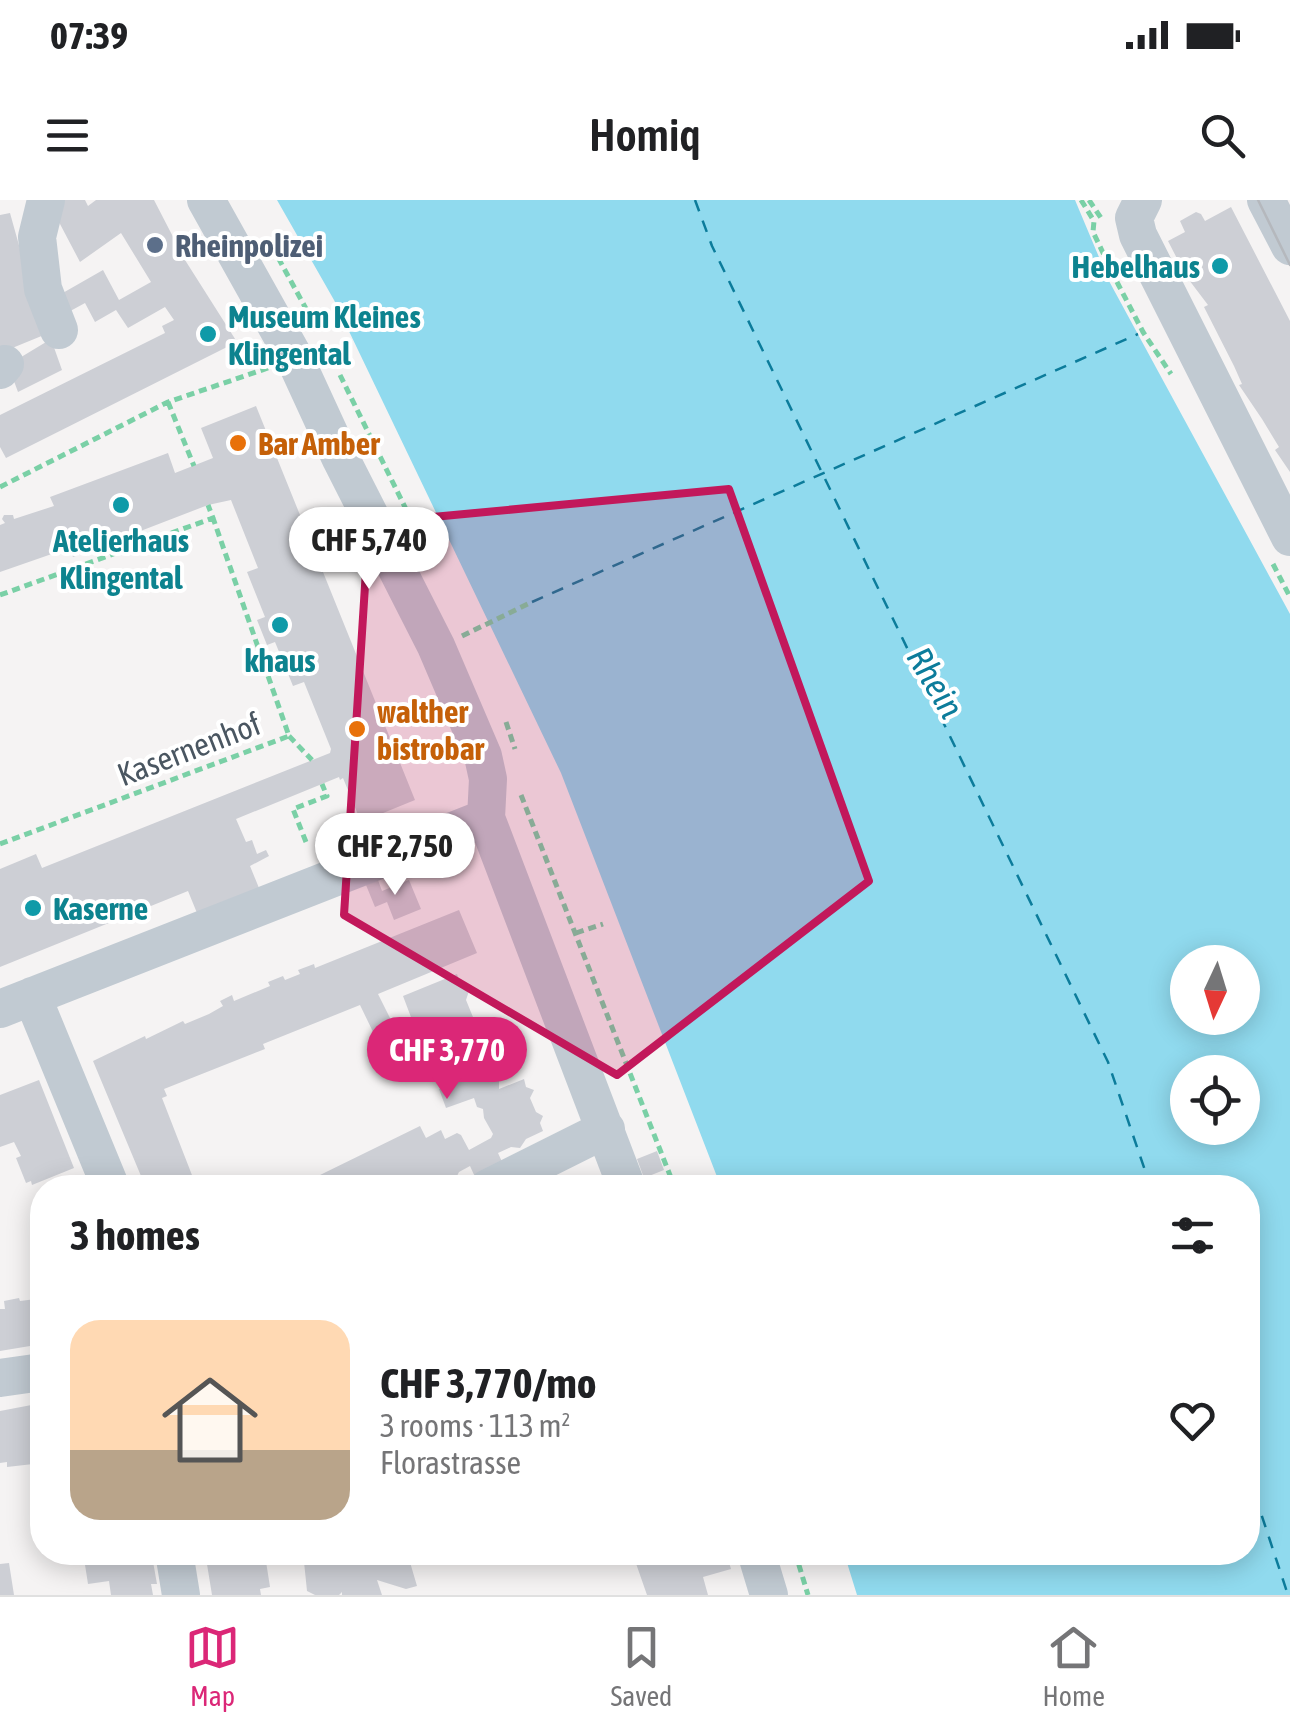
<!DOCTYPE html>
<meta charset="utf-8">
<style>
body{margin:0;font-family:"Asap Condensed",sans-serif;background:#f6f6f6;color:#202124;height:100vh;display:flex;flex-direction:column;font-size:38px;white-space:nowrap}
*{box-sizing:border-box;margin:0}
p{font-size:32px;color:#757577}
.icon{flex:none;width:55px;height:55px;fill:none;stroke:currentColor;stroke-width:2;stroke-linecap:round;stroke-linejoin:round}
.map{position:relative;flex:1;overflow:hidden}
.drawer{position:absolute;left:30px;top:975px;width:1230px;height:390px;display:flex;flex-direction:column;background:#fff;border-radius:40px;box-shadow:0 5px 25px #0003}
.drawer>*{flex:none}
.needle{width:65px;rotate:184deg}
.buttons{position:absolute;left:1170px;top:745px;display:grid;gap:20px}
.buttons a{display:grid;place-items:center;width:90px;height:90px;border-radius:50%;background:#fff;box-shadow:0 5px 25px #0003;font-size:50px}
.price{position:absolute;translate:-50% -85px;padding:0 22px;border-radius:35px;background:#fff;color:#222;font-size:32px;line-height:65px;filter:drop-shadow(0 2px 5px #0008)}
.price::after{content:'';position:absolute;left:50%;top:60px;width:30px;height:22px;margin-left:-15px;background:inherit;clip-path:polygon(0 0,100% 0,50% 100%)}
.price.active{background:#db2777;color:#fff}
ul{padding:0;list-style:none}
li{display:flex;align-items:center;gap:30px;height:250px;padding:0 40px}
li+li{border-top:2px solid #e0e0e0}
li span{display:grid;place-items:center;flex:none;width:280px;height:200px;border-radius:30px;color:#555}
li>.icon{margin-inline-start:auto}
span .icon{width:120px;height:120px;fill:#fffc;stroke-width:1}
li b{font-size:42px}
h2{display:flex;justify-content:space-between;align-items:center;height:120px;padding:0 40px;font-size:42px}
.status{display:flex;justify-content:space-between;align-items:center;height:70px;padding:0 50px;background:#fff;direction:ltr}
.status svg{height:28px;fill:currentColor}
header{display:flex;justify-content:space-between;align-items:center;height:130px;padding:0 40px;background:#fff;font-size:45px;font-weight:600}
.tabs{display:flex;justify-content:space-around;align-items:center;height:140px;border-top:2px solid #e0e0e0;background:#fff;font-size:28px;color:#757577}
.tabs a{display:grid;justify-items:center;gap:5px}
.tabs .active{color:#db2777}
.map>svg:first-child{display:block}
.water{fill:#90daee;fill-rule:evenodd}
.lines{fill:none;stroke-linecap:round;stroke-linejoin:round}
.ferry{stroke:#0c7c9b;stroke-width:2.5;stroke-dasharray:12 10;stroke-linecap:butt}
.building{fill:#cdcfd5}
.path{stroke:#7ad0a6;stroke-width:5;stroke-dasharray:8 5;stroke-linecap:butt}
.minor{stroke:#c1cad2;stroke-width:38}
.tram{stroke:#b5b8bd;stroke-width:2.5}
.marked{fill:#c2185b;fill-opacity:0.2;stroke:#c2185b;stroke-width:8;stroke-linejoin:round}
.service-dot{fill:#5c6f8a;stroke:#fff;stroke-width:4}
.culture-dot{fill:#0f9aa8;stroke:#fff;stroke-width:4}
.food-dot{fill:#e8710a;stroke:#fff;stroke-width:4}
.labels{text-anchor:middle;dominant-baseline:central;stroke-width:8;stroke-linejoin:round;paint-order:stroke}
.service-label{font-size:32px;font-weight:bold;fill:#4e5e75;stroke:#fff;text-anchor:start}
.culture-label{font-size:32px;font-weight:bold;fill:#0d838f;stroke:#fff;text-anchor:start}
.food-label{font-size:32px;font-weight:bold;fill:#c56008;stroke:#fff;text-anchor:start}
.street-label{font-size:32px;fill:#4a5661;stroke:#fff}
.water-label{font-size:35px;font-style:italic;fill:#0c7c9b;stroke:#fff}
</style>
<div class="status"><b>07:39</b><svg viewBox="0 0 49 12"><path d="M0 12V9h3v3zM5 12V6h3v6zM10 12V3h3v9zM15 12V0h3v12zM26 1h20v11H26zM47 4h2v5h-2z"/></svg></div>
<header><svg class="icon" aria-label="menu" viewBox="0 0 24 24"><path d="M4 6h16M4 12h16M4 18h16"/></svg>Homiq<svg class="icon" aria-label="search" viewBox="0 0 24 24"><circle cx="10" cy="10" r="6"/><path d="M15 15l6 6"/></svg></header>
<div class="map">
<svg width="1290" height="1395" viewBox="0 0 1290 1395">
<rect width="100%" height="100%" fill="#f5f3f3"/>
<path class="water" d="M277,0H1075L1109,81L1290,414V1395H857L844,1353L1248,1352V988L721,987L561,573L334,100ZM1188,762H1242V818H1188ZM1188,872H1242V928H1188Z"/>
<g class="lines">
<path class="ferry" d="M695,0L712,46L1108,862L1151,988
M532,402L1138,134
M1248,1274L1288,1395"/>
</g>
<path class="building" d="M55,0H85L88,6L96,0H154L185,60L237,142L6,258L0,247V215L165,133L162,126L174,120L165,107L128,128L116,110L95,122L85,103L63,115L54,98L103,70L119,100L151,82L121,33L80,62L60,24Z
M1231,7L1290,121V272L1275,250L1279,247L1262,219L1239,185L1242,184L1234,166L1204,107L1208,105L1186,76L1168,41L1185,32L1180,21L1196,12L1201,14L1205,21Z
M10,13L44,135L0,153V15Z
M51,139L62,170L18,192L8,165Z
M256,206L415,600L361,622L343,578L340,580L339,577L236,619L246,642L252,640L257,654L266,650L269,656L250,666L259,688L197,713L188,691L0,767V669L36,654L42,668L330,553L331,549L304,482L293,486L275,442L267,445L257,420L265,417L247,372L258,368L231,300L208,305L73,357L69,348L0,372V325L5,323L2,319L4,315H13L14,319L54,306L50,297L168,253L175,273L213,258L201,228Z
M338,631L344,646L321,655L315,640Z
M378,680L382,691L409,680L421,709L394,720L387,702L375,707L366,685Z
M459,710L477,753L378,794L395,828L375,836L360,805L263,844L265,849L164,889L167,896L162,898L197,988H146L93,861L145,836L146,839L183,821L185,824L209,814L223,806L220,801L232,795L234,801L270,786L268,782L283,776L285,780L300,774L298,770L314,764L315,768Z
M457,774L461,786L469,791L466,800L475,822L486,818L500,844L498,850L486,854L494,875L499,879V889L524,879L526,887L534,890L530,898L536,912L543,916L540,923L543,931L526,939L520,948L511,947L498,953L503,964L475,977L470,966L459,972L455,980L445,977L429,988H302L321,980L320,975L420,926L426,938L441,930L445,939L457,933L461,935L469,950L491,938L493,934L484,918L483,909L477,907L474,898L446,908L439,889L443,888L422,831L417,833L403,796Z
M39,880L74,968L32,985L31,981L26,983L16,958L21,956L14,942L0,947V895Z
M657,951L664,970L644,978L637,959Z
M19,1098L20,1101L36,1099L37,1104L42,1103V1144L0,1151V1109H5L4,1101Z
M42,1203V1263L7,1267V1262L0,1263V1211Z
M83,1352H146L147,1357L152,1356L157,1384H151L153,1395H111L109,1381L88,1384Z
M205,1352L265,1355L270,1387L260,1389L261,1395H212Z
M303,1352H407L417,1386L406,1389L377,1380L382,1395H342V1392L339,1395H315L307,1391Z
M632,1352H694L699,1364L727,1356L731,1369L703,1377L708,1395H647Z
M9,1363L14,1395H0V1364Z"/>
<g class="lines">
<path class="path" d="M1081,0L1094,21L1093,32L1118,84L1143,132L1171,174
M1089,0L1103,21
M269,50L275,52L310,116
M340,175L430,358
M168,202L194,266
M0,287L168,202L268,168
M1273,364L1290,397
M0,395L213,318L208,305
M462,436L532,402
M506,522L515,549
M289,536L312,560
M521,595L675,988
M306,642L293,609L327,596L322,584
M0,644L289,536L213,318
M576,733L603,724
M795,1352L808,1395"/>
<path class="minor" d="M46,0L37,37L43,89L59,130
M206,0L295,159L341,259L436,446L483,556L488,579L486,618L627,988
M1143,0L1134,18L1138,35L1290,337
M1266,0L1290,46
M0,170L5,164
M32,796L111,988
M0,809L486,618
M488,988L606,929
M0,1178L42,1172
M174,1352L181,1395
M756,1352L769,1395"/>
<path class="tram" d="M1258,0L1290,65"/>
</g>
<path class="marked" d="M729,289L869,681L617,875L344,715L369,323Z"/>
<circle class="service-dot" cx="155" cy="45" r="10"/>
<g class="culture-dot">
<circle cx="1220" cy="66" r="10"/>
<circle cx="208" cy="134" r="10"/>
<circle cx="121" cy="305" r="10"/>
<circle cx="280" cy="425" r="10"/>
<circle cx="33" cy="708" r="10"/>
</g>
<g class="food-dot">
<circle cx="238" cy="243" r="10"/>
<circle cx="357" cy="529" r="10"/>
</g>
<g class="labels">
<g class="service-label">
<text x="175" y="45">Rheinpolizei</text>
</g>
<g class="culture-label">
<text x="1200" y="66" text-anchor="end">Hebelhaus</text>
<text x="228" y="116">Museum Kleines<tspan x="228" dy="37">Klingental</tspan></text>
<text x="121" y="340" text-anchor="middle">Atelierhaus<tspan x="121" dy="37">Klingental</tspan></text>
<text x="280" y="460" text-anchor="middle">khaus</text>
<text x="53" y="708">Kaserne</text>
</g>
<g class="food-label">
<text x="258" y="243">Bar Amber</text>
<text x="377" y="511">walther<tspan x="377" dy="37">bistrobar</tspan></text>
</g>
<g class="street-label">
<text transform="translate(189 549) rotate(-21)">Kasernenhof</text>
</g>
<g class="water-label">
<text transform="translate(936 482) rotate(59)">Rhein</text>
</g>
</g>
</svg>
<div class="buttons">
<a><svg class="needle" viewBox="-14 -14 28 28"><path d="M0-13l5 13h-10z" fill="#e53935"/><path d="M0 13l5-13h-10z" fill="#757577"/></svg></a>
<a><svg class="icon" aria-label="locate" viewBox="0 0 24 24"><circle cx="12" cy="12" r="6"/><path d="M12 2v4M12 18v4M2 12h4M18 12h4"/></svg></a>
</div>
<b class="price" style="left:369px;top:392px">CHF 5,740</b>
<b class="price" style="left:395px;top:698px">CHF 2,750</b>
<b class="price active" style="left:447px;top:902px">CHF 3,770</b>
<section class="drawer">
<h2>3 homes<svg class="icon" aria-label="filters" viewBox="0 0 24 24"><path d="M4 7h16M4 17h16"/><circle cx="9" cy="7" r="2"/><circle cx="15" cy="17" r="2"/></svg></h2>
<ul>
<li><span style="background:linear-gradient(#ffd9b3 65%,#b9a48a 0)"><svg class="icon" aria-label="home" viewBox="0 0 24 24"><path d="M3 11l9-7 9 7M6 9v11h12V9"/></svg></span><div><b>CHF 3,770/mo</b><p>3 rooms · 113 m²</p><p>Florastrasse</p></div><svg class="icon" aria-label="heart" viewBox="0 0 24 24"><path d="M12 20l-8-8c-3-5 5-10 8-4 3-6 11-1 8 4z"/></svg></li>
</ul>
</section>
</div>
<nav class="tabs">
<a class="active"><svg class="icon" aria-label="map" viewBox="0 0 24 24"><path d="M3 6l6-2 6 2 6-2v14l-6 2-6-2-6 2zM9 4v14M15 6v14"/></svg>Map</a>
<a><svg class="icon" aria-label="saved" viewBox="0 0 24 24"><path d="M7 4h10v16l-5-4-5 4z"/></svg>Saved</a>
<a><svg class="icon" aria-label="home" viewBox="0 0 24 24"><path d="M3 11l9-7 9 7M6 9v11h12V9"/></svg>Home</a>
</nav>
